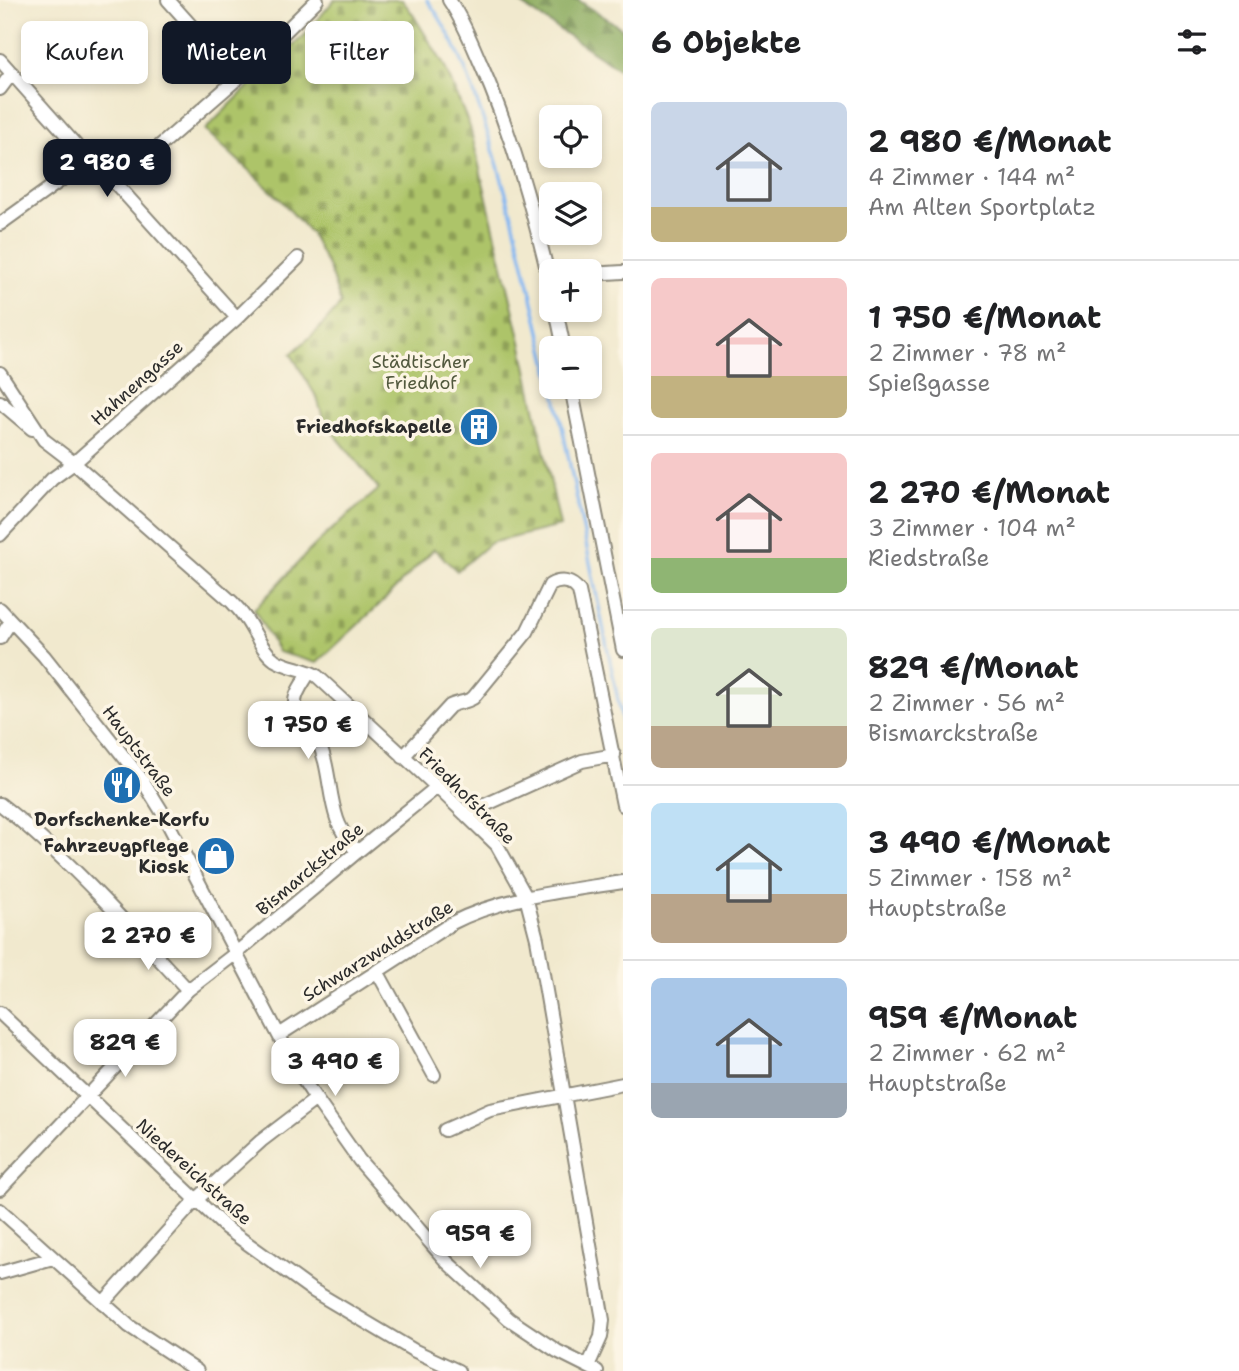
<!DOCTYPE html>
<html lang="de">
<meta charset="utf-8">
<style>
body{margin:0;font-family:"Shantell Sans",sans-serif;background:#f6f6f6;color:#202124;height:100vh;display:flex;flex-direction:column;font-size:26px;white-space:nowrap}
*{box-sizing:border-box;margin:0}
p{font-size:23px;color:#757577}
.icon{flex:none;width:38px;height:38px;fill:none;stroke:currentColor;stroke-width:2;stroke-linecap:round;stroke-linejoin:round}
.map{position:relative;flex:1;overflow:hidden}
.sheet{display:flex;flex-direction:column;background:#fff;width:616px}
.sheet>*{flex:none}
.banner{position:absolute;left:21px;top:21px;width:497px;height:63px;display:flex;gap:14px}
.controls{position:absolute;left:539px;top:105px;display:grid;gap:14px}
.controls a{display:grid;place-items:center;width:63px;height:63px;border-radius:10px;background:#fff;box-shadow:0 4px 10px #0003;font-size:35px}
.price{position:absolute;translate:-50% -60px;padding:0 16px;border-radius:14px;background:#fff;color:#222;font-size:23px;line-height:46px;filter:drop-shadow(0 2px 4px #0008)}
.price::after{content:'';position:absolute;left:50%;top:42px;width:21px;height:16px;margin-left:-10px;background:inherit;clip-path:polygon(0 0,100% 0,50% 100%)}
.price.current{background:#111827;color:#fff}
ul{padding:0;list-style:none}
li{display:flex;align-items:center;gap:21px;height:175px;padding:0 28px}
li+li{border-top:2px solid #e0e0e0}
li span{display:grid;place-items:center;flex:none;width:196px;height:140px;border-radius:10px;color:#555}
li>.icon{margin-inline-start:auto}
span .icon{width:84px;height:84px;fill:#fffc;stroke-width:1}
li b{font-size:30px}
h2{display:flex;justify-content:space-between;align-items:center;height:84px;padding:0 28px;font-size:30px}
.tag{padding:0 24px;border-radius:10px;background:#fff;box-shadow:0 4px 10px #0003;font-size:24px;line-height:63px}
.tag.current{background:#111827;color:#fff}
main{display:flex;flex:1;min-height:0}
.map>svg:first-child{display:block}
.forest{fill:url(#forest-firs);stroke:#5a6a44;stroke-width:2}
.cemetery{fill:url(#cemetery-stones);stroke:#6c784a;stroke-width:2}
.lines{fill:none;stroke-linecap:round;stroke-linejoin:round}
.stream{stroke:#84b7f1;stroke-width:3.5}
.minor-casing{stroke:#8e8a7c;stroke-width:16}
.minor{stroke:#fff;stroke-width:12}
.labels{text-anchor:middle;dominant-baseline:central;stroke-width:7;stroke-linejoin:round;paint-order:stroke}
.park-label{font-size:18px;fill:#52593e;stroke:#fcf5e5}
.street-label{font-size:18px;fill:#2b2b2b;stroke:#fcf5e5}
.poi-label{font-size:18px;font-weight:bold;fill:#2b2b2b;stroke:#fcf5e5;text-anchor:end}
</style>
<main>
<div class="map">
<svg width="623" height="1371" viewBox="0 0 623 1371">
<defs>
<pattern id="forest-firs" width="22" height="20" patternUnits="userSpaceOnUse" patternTransform="scale(1.75)"><rect width="22" height="20" fill="#8aaa5d"/><path d="M5 1l3.5 6h-7zM16 11l3.5 6h-7z" fill="#718b4d"/></pattern>
<pattern id="cemetery-stones" width="16" height="16" patternUnits="userSpaceOnUse" patternTransform="scale(1.75)"><rect width="16" height="16" fill="#adc469"/><path d="M2 7V4a2 2 0 0 1 4 0v3zM10 15v-3a2 2 0 0 1 4 0v3z" fill="#8d9f57"/></pattern>
</defs>
<rect width="100%" height="100%" fill="#fcf5e5"/>
<filter id="ink" filterUnits="userSpaceOnUse"><feTurbulence type="fractalNoise" baseFrequency=".0143" numOctaves="2"/><feDisplacementMap in="SourceGraphic" scale="14" xChannelSelector="R" yChannelSelector="G"/><feConvolveMatrix kernelMatrix="1 2 1 2 8 2 1 2 1" color-interpolation-filters="sRGB"/></filter>
<filter id="wash" filterUnits="userSpaceOnUse"><feTurbulence type="fractalNoise" baseFrequency=".00686" numOctaves="4" result="noise"/><feDisplacementMap in="SourceGraphic" scale="28" xChannelSelector="R" yChannelSelector="G"/><feGaussianBlur stdDeviation="1.57" result="paint"/><feColorMatrix in="noise" values="0 0 0 0 0 0 0 0 0 0 0 0 0 0 0 0 0 1.4 0 .05"/><feComposite in="paint" operator="in"/></filter>
<g filter="url(#wash)">
<rect width="100%" height="100%" fill="#f1e9ce"/>
<path class="forest" d="M515,0H578L623,29V72Z"/>
<path class="cemetery" d="M334,0H402L412,13L444,65L470,127L522,346L560,526L490,543L457,571L434,549L379,605L317,663L278,652L254,609C274,590 291,570 310,550C332,528 356,509 379,489L324,421L317,398L291,354L317,331L341,304L329,268L311,234L280,199L205,130L267,68L304,36Z"/>
<g class="lines">
<path class="stream" d="M427,0C455,36 471,82 485,125C513,207 530,293 551,377
M554,387L623,724"/>
</g>
</g>
<g filter="url(#ink)">
<g class="lines">
<g class="minor-casing">
<path id="minor" d="M168,0L238,78
M449,0C462,19 471,41 480,62C512,134 533,210 551,287
M0,60L89,160L116,184L237,318
M0,89L12,73
M116,184L238,78L317,0
M0,224L89,160
M590,274L623,272
M556,310L564,348
M0,373L44,440L74,463L232,602C237,607 242,613 246,619C255,632 262,651 275,660C288,668 304,668 317,676L437,787L497,845L526,897L537,939L603,1320L601,1337L588,1366
M571,387L623,650
M0,402L32,429
M0,535L52,479L74,463L237,318L298,258
M0,609L44,656L143,781L161,810L297,1070L316,1099L359,1160L447,1262L509,1319L557,1351L597,1371
M0,638L11,621
M309,672C305,681 295,692 295,702C295,711 312,730 317,739C330,765 328,793 337,819C341,832 349,841 357,852
M403,757L450,706C457,702 465,703 473,698L527,632L550,585C561,579 572,581 579,591L623,805
M0,804C69,858 128,926 188,990
M465,814L582,761L614,755
M377,971L434,1075
M0,1013L226,1228L312,1290L413,1350L458,1371
M279,1035L452,923C505,896 565,891 623,882
M445,1130L490,1110L623,1084
M0,1189L188,990L236,953L357,852L437,787
M0,1210L129,1326L197,1371
M0,1273L53,1258
M103,1303L196,1200L261,1141L316,1099"/>
</g>
<use href="#minor" class="minor"/>
</g>
</g>
<defs>
<g id="building-disc" transform="scale(2.0125)"><circle r="9.5" fill="#1f6fb2" stroke="#fcf5e5"/><path d="M-4-6H4V6H1V3H-1V6H-4ZM-2.5-4.3h1.7v1.8h-1.7ZM.8-4.3h1.7v1.8H.8ZM-2.5-1h1.7V.8h-1.7ZM.8-1h1.7V.8H.8Z" fill="#fff"/></g>
<g id="restaurant-disc" transform="scale(2.0125)"><circle r="9.5" fill="#1f6fb2" stroke="#fcf5e5"/><path d="M-5-6h1v4h1v-4h1v4h1v-4h1v5L-1.5 .5V6h-2V.5L-5-1ZM5-6V6H3V1.5H1.5Q1.5-4 5-6Z" fill="#fff"/></g>
<g id="shop-disc" transform="scale(2.0125)"><circle r="9.5" fill="#1f6fb2" stroke="#fcf5e5"/><path d="M-5-2.5h2.3a2.7 3.5 0 0 1 5.4 0H5L5.5 6h-11ZM-1.5-2.5h3a1.5 2.3 0 0 0-3 0Z" fill="#fff"/></g>
</defs>
<g fill-rule="evenodd">
<use href="#building-disc" x="479" y="427"/>
<use href="#restaurant-disc" x="122" y="785"/>
<use href="#shop-disc" x="216" y="856"/>
</g>
<g class="labels">
<g class="park-label">
<text x="421" y="362">Städtischer<tspan x="421" dy="21">Friedhof</tspan></text>
</g>
<g class="street-label">
<text transform="translate(137 383) rotate(-42)">Hahnengasse</text>
<text transform="translate(139 751) rotate(53)">Hauptstraße</text>
<text transform="translate(467 796) rotate(45)">Friedhofstraße</text>
<text transform="translate(310 869) rotate(-40)">Bismarckstraße</text>
<text transform="translate(378 951) rotate(-32)">Schwarzwaldstraße</text>
<text transform="translate(194 1172) rotate(42)">Niedereichstraße</text>
</g>
<g class="poi-label">
<text x="452" y="427">Friedhofskapelle</text>
<text x="122" y="820" text-anchor="middle">Dorfschenke-Korfu</text>
<text x="189" y="846">Fahrzeugpflege<tspan x="189" dy="21">Kiosk</tspan></text>
</g>
</g>
</svg>
<div class="controls">
<a><svg class="icon" aria-label="locate" viewBox="0 0 24 24"><circle cx="12" cy="12" r="6"/><path d="M12 2v4M12 18v4M2 12h4M18 12h4"/></svg></a>
<a><svg class="icon" aria-label="layers" viewBox="0 0 24 24"><path d="M12 4l9 5-9 5-9-5zM3 14l9 5 9-5"/></svg></a>
<a>+</a>
<a>−</a>
</div>
<b class="price current" style="left:107px;top:199px">2 980 €</b>
<b class="price" style="left:308px;top:761px">1 750 €</b>
<b class="price" style="left:148px;top:972px">2 270 €</b>
<b class="price" style="left:125px;top:1079px">829 €</b>
<b class="price" style="left:335px;top:1098px">3 490 €</b>
<b class="price" style="left:480px;top:1270px">959 €</b>
<div class="banner">
<a class="tag">Kaufen</a>
<a class="tag current">Mieten</a>
<a class="tag">Filter</a>
</div>
</div>
<section class="sheet">
<h2>6 Objekte<svg class="icon" aria-label="filters" viewBox="0 0 24 24"><path d="M4 7h16M4 17h16"/><circle cx="9" cy="7" r="2"/><circle cx="15" cy="17" r="2"/></svg></h2>
<ul>
<li><span style="background:linear-gradient(#c9d6e8 75%,#c2b280 0)"><svg class="icon" aria-label="home" viewBox="0 0 24 24"><path d="M3 11l9-7 9 7M6 9v11h12V9"/></svg></span><div><b>2 980 €/Monat</b><p>4 Zimmer · 144 m²</p><p>Am Alten Sportplatz</p></div></li>
<li><span style="background:linear-gradient(#f6c9c9 70%,#c2b280 0)"><svg class="icon" aria-label="home" viewBox="0 0 24 24"><path d="M3 11l9-7 9 7M6 9v11h12V9"/></svg></span><div><b>1 750 €/Monat</b><p>2 Zimmer · 78 m²</p><p>Spießgasse</p></div></li>
<li><span style="background:linear-gradient(#f6c9c9 75%,#8fb573 0)"><svg class="icon" aria-label="home" viewBox="0 0 24 24"><path d="M3 11l9-7 9 7M6 9v11h12V9"/></svg></span><div><b>2 270 €/Monat</b><p>3 Zimmer · 104 m²</p><p>Riedstraße</p></div></li>
<li><span style="background:linear-gradient(#dfe7d0 70%,#b9a48a 0)"><svg class="icon" aria-label="home" viewBox="0 0 24 24"><path d="M3 11l9-7 9 7M6 9v11h12V9"/></svg></span><div><b>829 €/Monat</b><p>2 Zimmer · 56 m²</p><p>Bismarckstraße</p></div></li>
<li><span style="background:linear-gradient(#bfe0f5 65%,#b9a48a 0)"><svg class="icon" aria-label="home" viewBox="0 0 24 24"><path d="M3 11l9-7 9 7M6 9v11h12V9"/></svg></span><div><b>3 490 €/Monat</b><p>5 Zimmer · 158 m²</p><p>Hauptstraße</p></div></li>
<li><span style="background:linear-gradient(#a9c7e8 75%,#9aa5b1 0)"><svg class="icon" aria-label="home" viewBox="0 0 24 24"><path d="M3 11l9-7 9 7M6 9v11h12V9"/></svg></span><div><b>959 €/Monat</b><p>2 Zimmer · 62 m²</p><p>Hauptstraße</p></div></li>
</ul>
</section>
</main>
